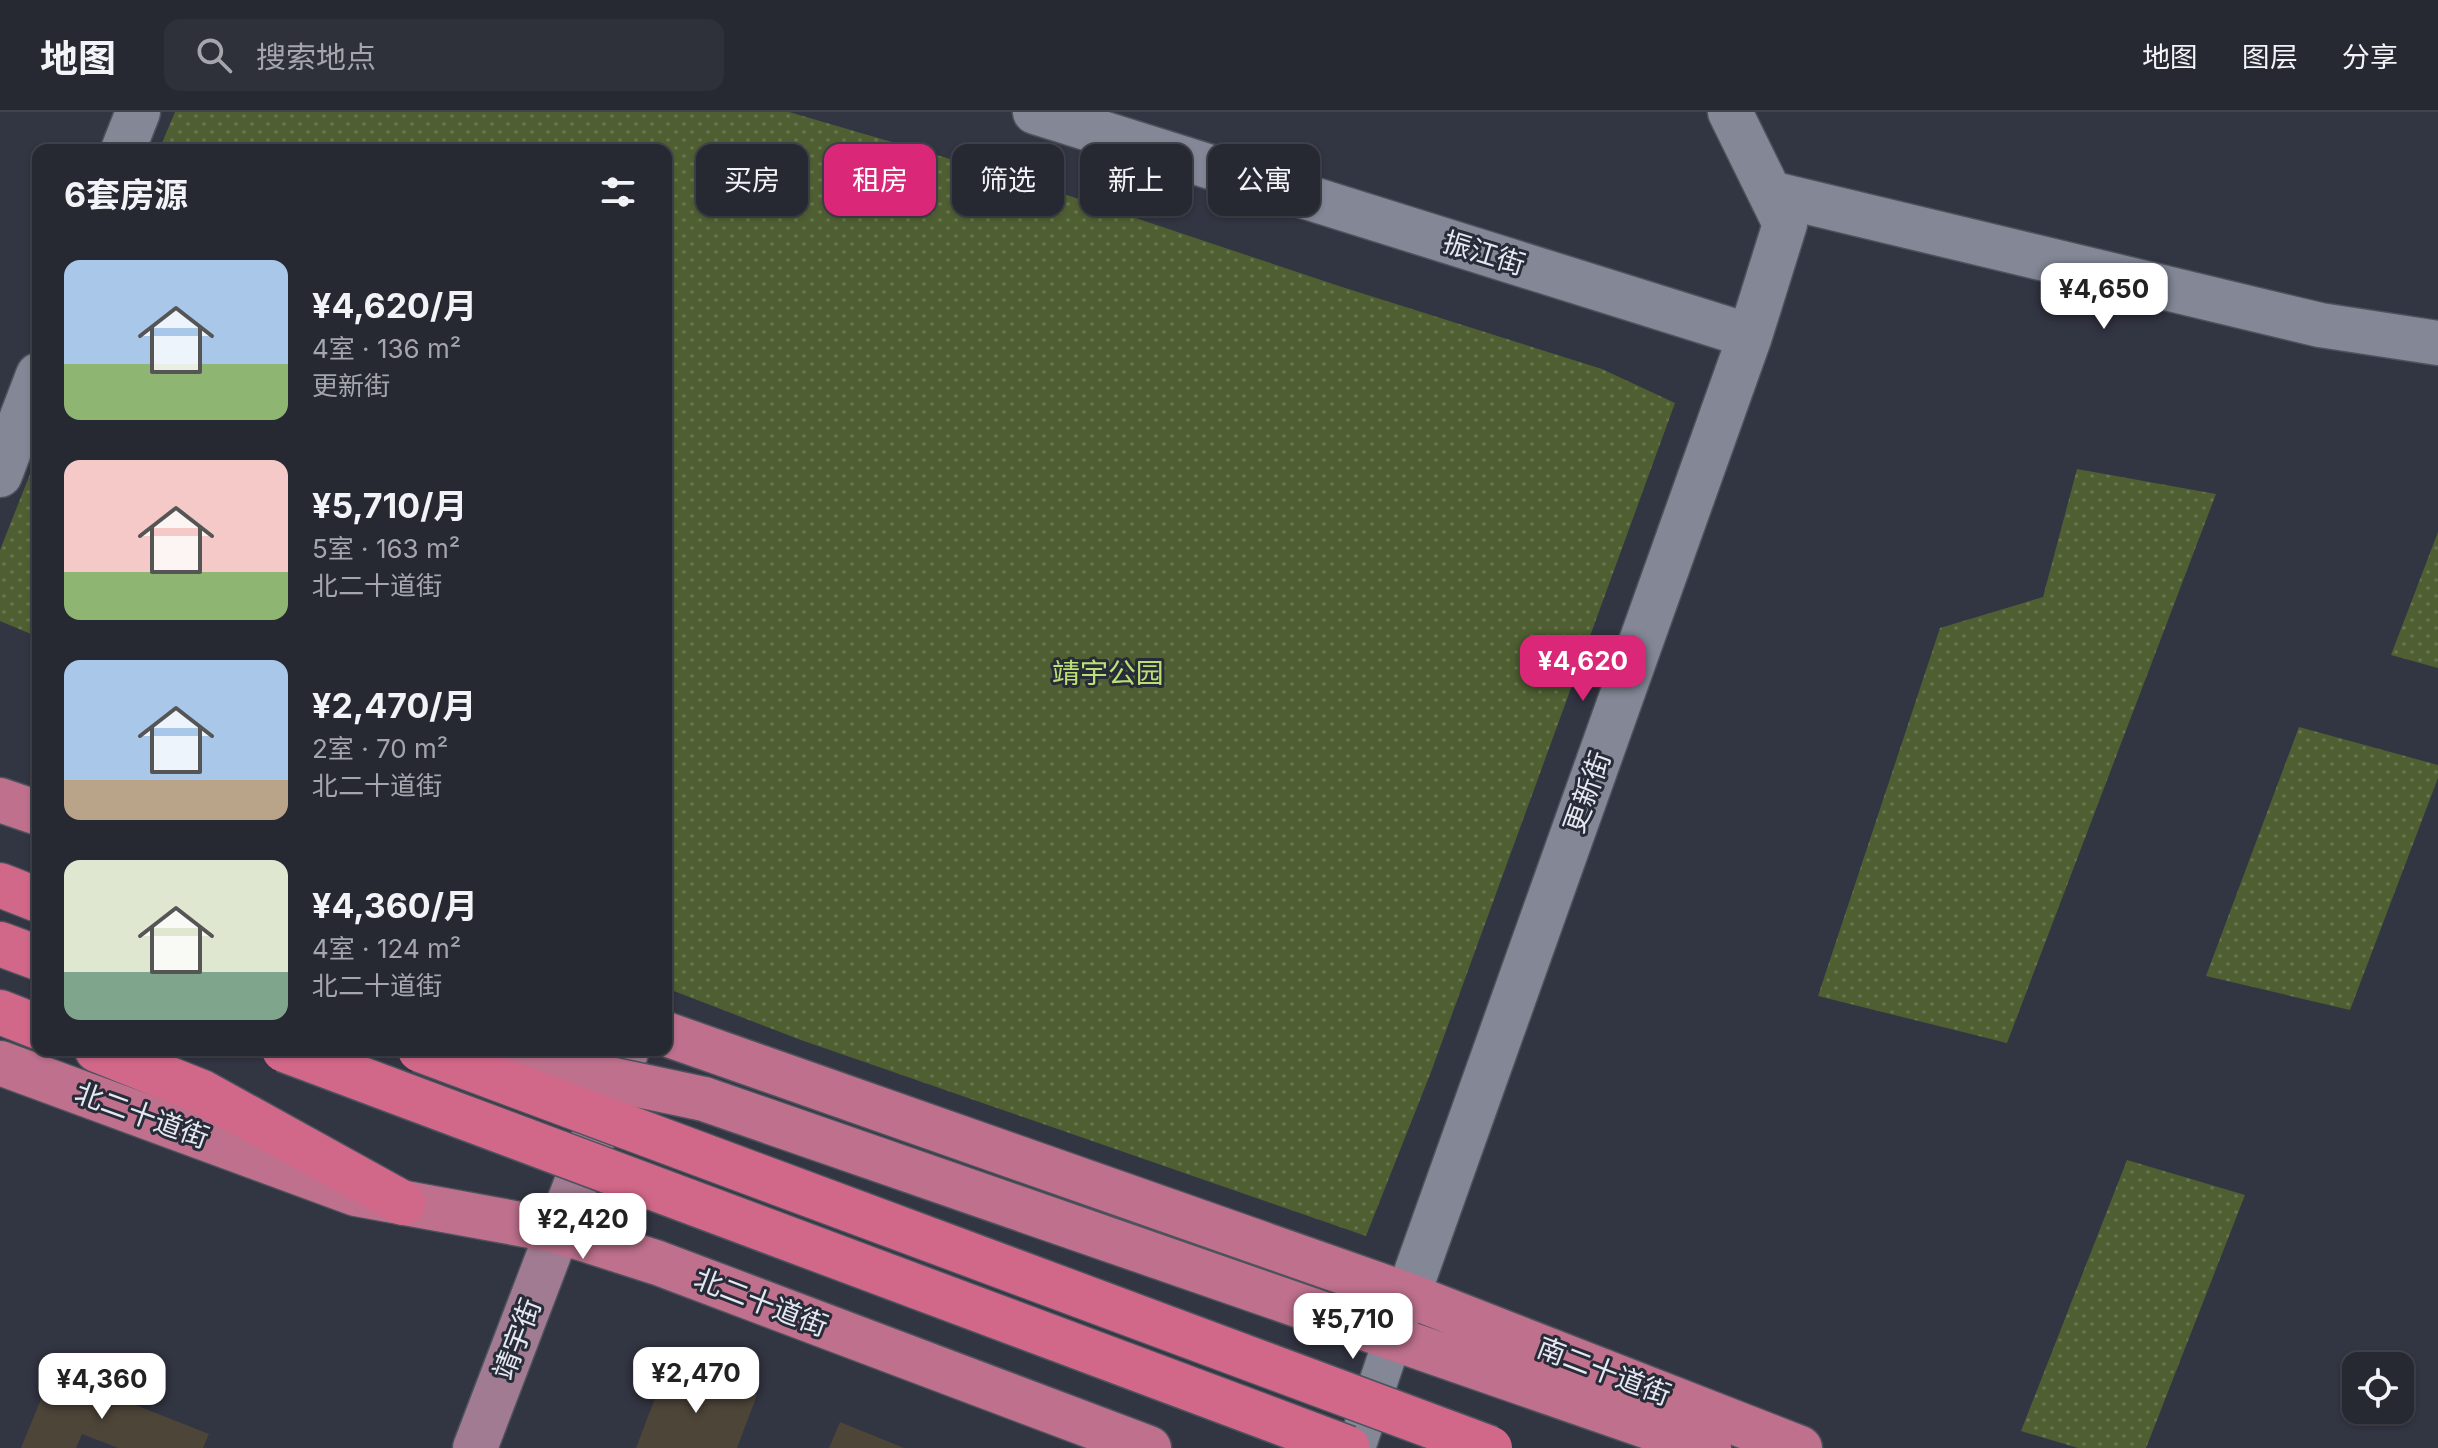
<!DOCTYPE html>
<html lang="zh">
<meta charset="utf-8">
<style>
body{margin:0;font-family:Inter,"Noto Sans SC",sans-serif;background:#2e303a;color:#f1f3f6;height:100vh;display:flex;flex-direction:column;font-size:30px;white-space:nowrap}
*{box-sizing:border-box;margin:0}
p{font-size:26px;color:#a4a6ac}
.icon{flex:none;width:44px;height:44px;fill:none;stroke:currentColor;stroke-width:2;stroke-linecap:round;stroke-linejoin:round}
.map{position:relative;flex:1;overflow:hidden}
.drawer{position:absolute;left:32px;top:32px;width:640px;height:912px;display:flex;flex-direction:column;background:#262832;border-radius:16px;box-shadow:0 2px 6px #0004,0 0 0 2px #42444d}
.drawer>*{flex:none}
.guide{position:absolute;left:696px;top:32px;width:760px;height:72px;display:flex;gap:16px}
.controls{position:absolute;left:2342px;top:1240px;display:grid;gap:16px}
.controls a{display:grid;place-items:center;width:72px;height:72px;border-radius:16px;background:#262832;box-shadow:0 2px 6px #0004,0 0 0 2px #42444d;font-size:40px}
.price{position:absolute;translate:-50% -68px;padding:0 18px;border-radius:16px;background:#fff;color:#222;font-size:26px;line-height:52px;filter:drop-shadow(0 2px 4px #0008)}
.price::after{content:'';position:absolute;left:50%;top:48px;width:24px;height:18px;margin-left:-12px;background:inherit;clip-path:polygon(0 0,100% 0,50% 100%)}
.price.active{background:#db2777;color:#fff}
ul{padding:0;list-style:none}
li{display:flex;align-items:center;gap:24px;height:200px;padding:0 32px}
li span{display:grid;place-items:center;flex:none;width:224px;height:160px;border-radius:16px;color:#555}
li>.icon{margin-inline-start:auto}
span .icon{width:96px;height:96px;fill:#fffc;stroke-width:1}
li b{font-size:34px}
h2{display:flex;justify-content:space-between;align-items:center;height:96px;padding:0 32px;font-size:34px}
.tag{padding:0 28px;border-radius:16px;background:#262832;box-shadow:0 2px 6px #0004,0 0 0 2px #42444d;font-size:28px;line-height:72px}
.tag.active{background:#db2777;color:#fff}
header{display:flex;align-items:center;gap:48px;box-sizing:border-box;height:112px;padding:0 40px;background:#262832;border-bottom:2px solid #42444d}
header strong{font-size:38px}
nav{display:flex;gap:44px;margin-inline-start:auto;font-size:28px}
.search{width:560px;height:72px;background:#2e303a;display:flex;align-items:center;gap:20px;box-sizing:border-box;padding:0 28px;border-radius:16px;color:#a4a6ac;font-size:30px}
.map>svg:first-child{display:block}
.grass{fill:url(#grass-dots)}
.building{fill:#4e4539}
.lines{fill:none;stroke-linecap:round;stroke-linejoin:round}
.minor-casing{stroke:#4e525c;stroke-width:41}
.tertiary-casing{stroke:#4e525c;stroke-width:47}
.secondary-casing{stroke:#4e525c;stroke-width:47}
.primary-casing{stroke:#4e525c;stroke-width:47}
.trunk-casing{stroke:#4e525c;stroke-width:47}
.minor{stroke:#838796;stroke-width:38}
.tertiary{stroke:#838796;stroke-width:44}
.secondary{stroke:#a17b91;stroke-width:44}
.primary{stroke:#be708c;stroke-width:44}
.trunk{stroke:#d26889;stroke-width:44}
.primary-bridge-casing{stroke:#4e525c;stroke-width:47;stroke-linecap:butt}
.trunk-bridge-casing{stroke:#4e525c;stroke-width:47;stroke-linecap:butt}
.primary-bridge{stroke:#be708c;stroke-width:44}
.trunk-bridge{stroke:#d26889;stroke-width:44}
.labels{text-anchor:middle;dominant-baseline:central;stroke-width:6;stroke-linejoin:round;paint-order:stroke}
.street-label{font-size:28px;fill:#e5e8f0;stroke:#282b38}
.park-label{font-size:28px;fill:#bbe176;stroke:#282b38}
</style>
<header>
<strong>地图</strong>
<div class="search"><svg class="icon" aria-label="search" viewBox="0 0 24 24"><circle cx="10" cy="10" r="6"/><path d="M15 15l6 6"/></svg>搜索地点</div>
<nav><a>地图</a><a>图层</a><a>分享</a></nav>
</header>
<div class="map">
<svg width="2438" height="1336" viewBox="0 0 2438 1336">
<defs>
<pattern id="grass-dots" width="8" height="8" patternUnits="userSpaceOnUse" patternTransform="scale(2)"><rect width="8" height="8" fill="#4f5f32"/><path d="M2 2h.1M6 6h.1" fill="none" stroke="#687650" stroke-width="1.8" stroke-linecap="round"/></pattern>
</defs>
<rect width="100%" height="100%" fill="#323542"/>
<path class="grass" d="M175,0H789L1022,68L1339,174L1602,257L1675,291L1431,960L1366,1124L801,928L666,876V38H159Z
M38,342V525L0,509V438Z
M2077,357L2216,382L2007,931L1818,884L1940,516L2043,485Z
M2438,420V556L2391,543Z
M2299,615L2438,653V666L2350,898L2206,864Z
M2127,1048L2245,1083L2146,1336H2078L2021,1319Z"/>
<path class="building" d="M666,1257L757,1283L737,1336H636Z
M52,1260L209,1322L203,1336H118L82,1322L76,1336H21Z
M840,1310L904,1336H829Z"/>
<g class="lines">
<g class="minor-casing">
<path id="minor" d="M1356,1336L1403,1197"/>
</g>
<g class="tertiary-casing">
<path id="tertiary" d="M1035,0L1750,224
M123,38L138,0
M1770,81L2320,213L2438,231
M0,363L38,263
M1408,1183L1750,224L1785,112L1730,0"/>
</g>
<g class="secondary-casing">
<path id="secondary" d="M475,1336L627,938"/>
</g>
<g class="primary-casing">
<path id="primary" d="M0,688L38,701
M666,922L1408,1183L1800,1336
M0,951L356,1082L558,1119L658,1151L1149,1336
M704,987L1709,1336"/>
</g>
<g class="trunk-casing">
<path id="trunk" d="M0,773L38,788
M0,832L38,846
M0,900L38,915
M97,938L202,980L403,1091"/>
</g>
<use href="#minor" class="minor"/>
<use href="#tertiary" class="tertiary"/>
<use href="#secondary" class="secondary"/>
<use href="#primary" class="primary"/>
<use href="#trunk" class="trunk"/>
<g class="primary-bridge-casing">
<path id="primary-bridge" d="M472,938L704,987"/>
</g>
<g class="trunk-bridge-casing">
<path id="trunk-bridge" d="M284,938L1348,1336
M420,938L1490,1336"/>
</g>
<use href="#primary-bridge" class="primary-bridge"/>
<use href="#trunk-bridge" class="trunk-bridge"/>
</g>
<g class="labels">
<g class="street-label">
<text transform="translate(1484 141) rotate(17)">振江街</text>
<text transform="translate(1587 680) rotate(-70)">更新街</text>
<text transform="translate(142 1003) rotate(20)">北二十道街</text>
<text transform="translate(761 1190) rotate(21)">北二十道街</text>
<text transform="translate(517 1227) rotate(-69)">靖宇街</text>
<text transform="translate(1604 1259) rotate(21)">南二十道街</text>
</g>
<g class="park-label">
<text x="1108" y="561">靖宇公园</text>
</g>
</g>
</svg>
<div class="controls">
<a><svg class="icon" aria-label="locate" viewBox="0 0 24 24"><circle cx="12" cy="12" r="6"/><path d="M12 2v4M12 18v4M2 12h4M18 12h4"/></svg></a>
</div>
<b class="price" style="left:2104px;top:219px">¥4,650</b>
<b class="price active" style="left:1583px;top:591px">¥4,620</b>
<b class="price" style="left:583px;top:1149px">¥2,420</b>
<b class="price" style="left:1353px;top:1249px">¥5,710</b>
<b class="price" style="left:696px;top:1303px">¥2,470</b>
<b class="price" style="left:102px;top:1309px">¥4,360</b>
<div class="guide">
<a class="tag">买房</a>
<a class="tag active">租房</a>
<a class="tag">筛选</a>
<a class="tag">新上</a>
<a class="tag">公寓</a>
</div>
<section class="drawer">
<h2>6套房源<svg class="icon" aria-label="filters" viewBox="0 0 24 24"><path d="M4 7h16M4 17h16"/><circle cx="9" cy="7" r="2"/><circle cx="15" cy="17" r="2"/></svg></h2>
<ul>
<li><span style="background:linear-gradient(#a9c7e8 65%,#8fb573 0)"><svg class="icon" aria-label="home" viewBox="0 0 24 24"><path d="M3 11l9-7 9 7M6 9v11h12V9"/></svg></span><div><b>¥4,620/月</b><p>4室 · 136 m²</p><p>更新街</p></div></li>
<li><span style="background:linear-gradient(#f6c9c9 70%,#8fb573 0)"><svg class="icon" aria-label="home" viewBox="0 0 24 24"><path d="M3 11l9-7 9 7M6 9v11h12V9"/></svg></span><div><b>¥5,710/月</b><p>5室 · 163 m²</p><p>北二十道街</p></div></li>
<li><span style="background:linear-gradient(#a9c7e8 75%,#b9a48a 0)"><svg class="icon" aria-label="home" viewBox="0 0 24 24"><path d="M3 11l9-7 9 7M6 9v11h12V9"/></svg></span><div><b>¥2,470/月</b><p>2室 · 70 m²</p><p>北二十道街</p></div></li>
<li><span style="background:linear-gradient(#dfe7d0 70%,#7fa58c 0)"><svg class="icon" aria-label="home" viewBox="0 0 24 24"><path d="M3 11l9-7 9 7M6 9v11h12V9"/></svg></span><div><b>¥4,360/月</b><p>4室 · 124 m²</p><p>北二十道街</p></div></li>
</ul>
</section>
</div>
